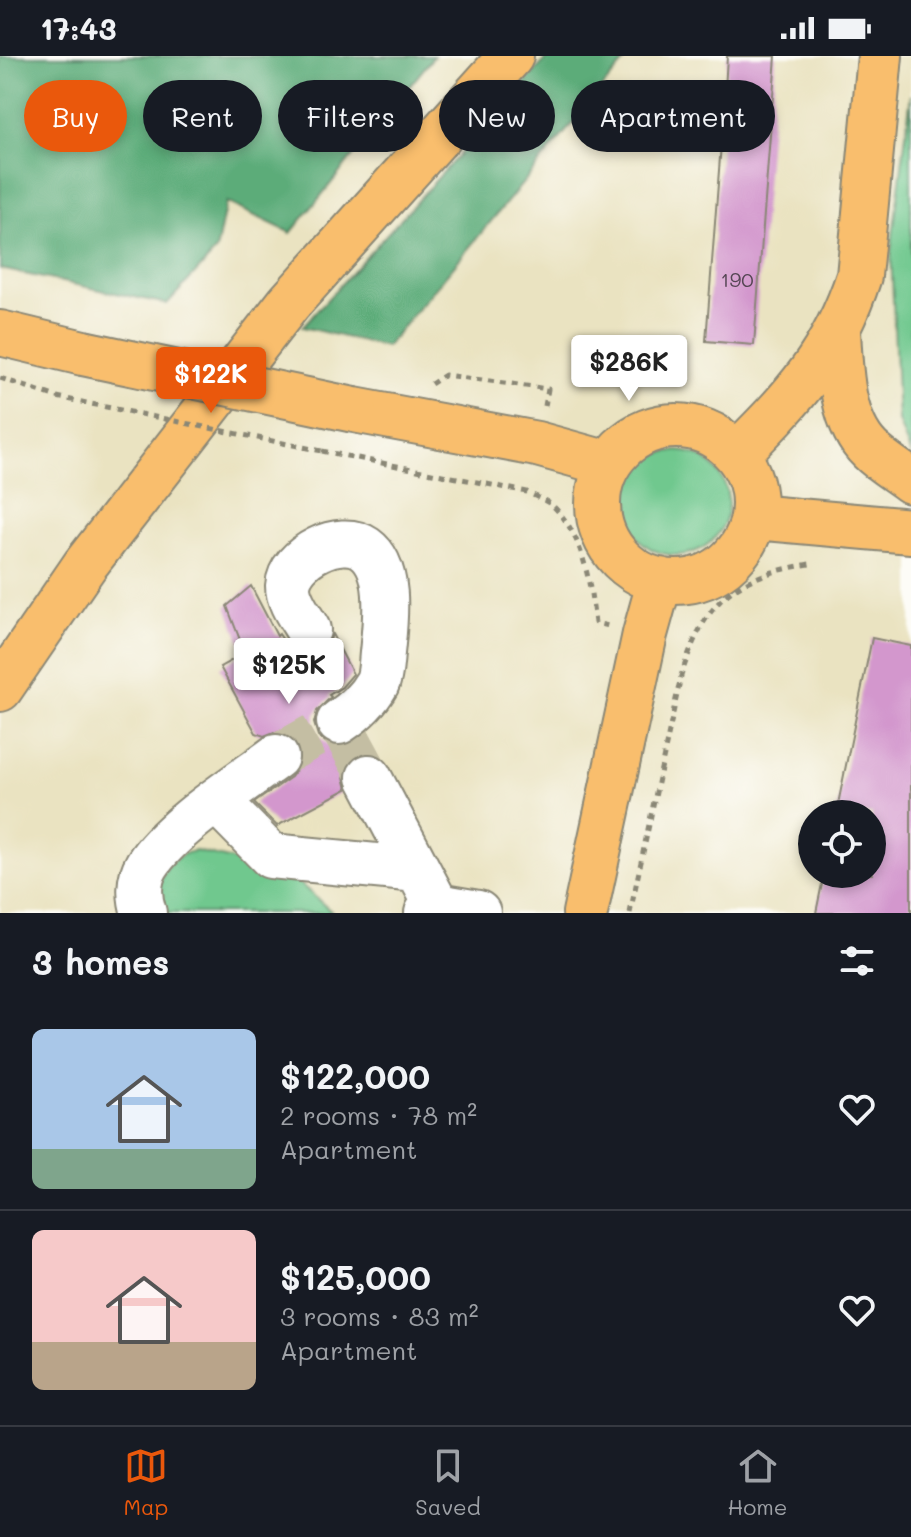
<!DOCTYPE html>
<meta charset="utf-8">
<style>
body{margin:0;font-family:Mali,sans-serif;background:#20242c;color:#f1f3f6;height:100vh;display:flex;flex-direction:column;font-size:30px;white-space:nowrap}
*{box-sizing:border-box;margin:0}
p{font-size:26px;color:#9ea1a6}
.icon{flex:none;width:44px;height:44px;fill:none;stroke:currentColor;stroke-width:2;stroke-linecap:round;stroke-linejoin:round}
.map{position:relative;height:857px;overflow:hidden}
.panel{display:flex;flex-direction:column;background:#171b24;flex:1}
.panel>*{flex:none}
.top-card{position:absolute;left:24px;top:24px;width:864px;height:72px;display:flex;gap:16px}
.buttons{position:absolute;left:798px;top:744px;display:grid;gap:16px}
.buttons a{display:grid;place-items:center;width:88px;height:88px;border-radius:50%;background:#171b24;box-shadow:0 4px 12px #0003;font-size:40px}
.price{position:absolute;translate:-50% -68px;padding:0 18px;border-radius:8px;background:#fff;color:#222;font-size:26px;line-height:52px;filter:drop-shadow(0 2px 4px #0008)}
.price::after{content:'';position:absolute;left:50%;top:48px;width:24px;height:18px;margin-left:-12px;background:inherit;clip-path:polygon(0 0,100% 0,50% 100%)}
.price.selected{background:#ea580c;color:#fff}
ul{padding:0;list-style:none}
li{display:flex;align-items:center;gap:24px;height:200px;padding:0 32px}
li+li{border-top:2px solid #363941}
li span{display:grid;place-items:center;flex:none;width:224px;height:160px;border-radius:12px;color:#555}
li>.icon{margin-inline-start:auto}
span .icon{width:96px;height:96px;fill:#fffc;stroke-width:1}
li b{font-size:34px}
h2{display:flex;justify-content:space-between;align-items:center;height:96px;padding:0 32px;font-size:34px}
.pill{padding:0 28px;border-radius:36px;background:#171b24;box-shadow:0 4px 12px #0003;font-size:28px;line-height:72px}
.pill.selected{background:#ea580c;color:#fff}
.status{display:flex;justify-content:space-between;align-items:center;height:56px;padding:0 40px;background:#171b24;direction:ltr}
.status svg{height:22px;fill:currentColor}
.tabs{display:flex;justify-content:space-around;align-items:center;height:112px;border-top:2px solid #363941;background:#171b24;font-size:22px;color:#9ea1a6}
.tabs a{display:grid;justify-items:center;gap:4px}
.tabs .selected{color:#ea580c}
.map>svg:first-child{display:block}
.green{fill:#6fc88e;stroke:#4d7a5c;stroke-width:2}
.forest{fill:#5bac79;stroke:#436c52;stroke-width:2}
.building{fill:#d397cd}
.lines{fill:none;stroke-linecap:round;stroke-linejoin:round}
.minor-tunnel{stroke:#c4bea3;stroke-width:44;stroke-dasharray:44 22;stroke-linecap:butt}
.minor-casing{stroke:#8a8776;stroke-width:48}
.major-casing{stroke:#8a8776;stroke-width:48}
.path{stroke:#8a8776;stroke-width:5;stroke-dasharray:6 6;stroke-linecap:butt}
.minor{stroke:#fff;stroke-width:44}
.major{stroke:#f9be6d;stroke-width:44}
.major-bridge-casing{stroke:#8a8776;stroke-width:48;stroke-linecap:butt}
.path-bridge{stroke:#8a8776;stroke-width:5;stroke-dasharray:6 6;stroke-linecap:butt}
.major-bridge{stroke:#f9be6d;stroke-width:44}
.labels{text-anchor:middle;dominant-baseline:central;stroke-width:6;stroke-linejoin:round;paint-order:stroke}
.number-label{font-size:20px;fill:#554654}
</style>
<div class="status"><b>17:43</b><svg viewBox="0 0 49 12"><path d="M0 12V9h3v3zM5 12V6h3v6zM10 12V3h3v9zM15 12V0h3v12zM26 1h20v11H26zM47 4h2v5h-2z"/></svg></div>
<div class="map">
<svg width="911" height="857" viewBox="0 0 911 857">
<rect width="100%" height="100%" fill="#fdfcf7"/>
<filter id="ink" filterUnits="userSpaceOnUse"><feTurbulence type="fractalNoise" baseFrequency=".0125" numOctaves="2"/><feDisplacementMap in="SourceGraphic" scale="16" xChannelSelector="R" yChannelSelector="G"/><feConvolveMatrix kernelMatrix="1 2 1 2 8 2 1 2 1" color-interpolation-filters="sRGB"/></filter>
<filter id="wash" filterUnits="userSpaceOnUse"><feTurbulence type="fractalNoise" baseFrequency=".006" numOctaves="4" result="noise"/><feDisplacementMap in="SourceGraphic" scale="32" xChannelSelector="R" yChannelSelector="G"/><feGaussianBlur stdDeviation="1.8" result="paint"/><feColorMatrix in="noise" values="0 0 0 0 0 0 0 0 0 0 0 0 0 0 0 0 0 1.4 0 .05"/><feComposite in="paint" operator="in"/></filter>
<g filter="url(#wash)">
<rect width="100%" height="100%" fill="#eae3c1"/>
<path class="green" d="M911,39V399L898,365L891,195Z
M624 447a52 52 0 1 1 104 0a52 52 0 1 1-104 0Z
M196,795L289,818L333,857H163C161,851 158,843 158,837C160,815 175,797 196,795Z"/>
<path class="forest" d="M0,0H434L291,177L226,146L216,195L167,248L0,213Z
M549,0H629L386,291L302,271Z"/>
<g id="blocks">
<path class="building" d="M727,0H776L754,289L706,285L721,88L688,86L689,78L683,77L684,48L724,51Z
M251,530L277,580L279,578L285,587L296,596L309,599L321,595L329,587L332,578L353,618L342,631L329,639L331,641L317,655L314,667L318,680L328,688L342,691L355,686L361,698L348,708L344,721L347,733L277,770L254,747L291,721L299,710L301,698L310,693L297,689L285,678L274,676L264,680L256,677L220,611L245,597L227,550Z
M872,582L911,590V857H816L824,818H872V758H836Z"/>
</g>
</g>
<g filter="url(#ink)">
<use href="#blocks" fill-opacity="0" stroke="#8a8776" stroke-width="2"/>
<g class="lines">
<path class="minor-tunnel" d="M344,675L369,721
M276,701L324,674"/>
<g class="minor-casing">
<path id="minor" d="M308,574C301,561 288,546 288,530C290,500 340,475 365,492C393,512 385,567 382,597C381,606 381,619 377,627C368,643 354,656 339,666
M369,721L437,850
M217,745L271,800L418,814
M144,857C139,842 138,824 147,809C170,772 240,728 276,701
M427,857L437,850L478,857"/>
</g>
<g class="major-casing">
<path id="major" d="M838,274C840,312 841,366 870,394C882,406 898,415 911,425
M0,277L83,297
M354,354L537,388L609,408
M598 448a78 78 0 1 1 156 0a78 78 0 1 1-156 0Z
M737,398C795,340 833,300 859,220L880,0
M753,461L911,475
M0,633L85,509L289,247L511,0
M585,857L645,578L660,524"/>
</g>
<path class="path" d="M0,322L57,341
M431,328L445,319L548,333L545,350
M322,395L527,436C535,441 547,444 554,451C584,481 590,527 595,567L609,570
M630,857L681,620C705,545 731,521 810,508"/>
<use href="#minor" class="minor"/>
<use href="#major" class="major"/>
<g class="major-bridge-casing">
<path id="major-bridge" d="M83,297L354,354"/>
</g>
<path class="path-bridge" d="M57,341L322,395"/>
<use href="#major-bridge" class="major-bridge"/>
</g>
</g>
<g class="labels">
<g class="number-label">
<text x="737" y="223">190</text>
</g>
</g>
</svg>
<div class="buttons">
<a><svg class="icon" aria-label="locate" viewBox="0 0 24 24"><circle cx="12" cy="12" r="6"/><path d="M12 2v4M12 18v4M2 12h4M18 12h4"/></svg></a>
</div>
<b class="price" style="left:629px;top:347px">$286K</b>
<b class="price selected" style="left:211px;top:359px">$122K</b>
<b class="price" style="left:289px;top:650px">$125K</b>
<div class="top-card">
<a class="pill selected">Buy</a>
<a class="pill">Rent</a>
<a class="pill">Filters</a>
<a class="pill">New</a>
<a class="pill">Apartment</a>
</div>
</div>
<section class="panel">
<h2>3 homes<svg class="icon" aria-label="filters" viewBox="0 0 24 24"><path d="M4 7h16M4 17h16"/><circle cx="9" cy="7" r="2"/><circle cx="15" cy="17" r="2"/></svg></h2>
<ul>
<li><span style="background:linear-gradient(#a9c7e8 75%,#7fa58c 0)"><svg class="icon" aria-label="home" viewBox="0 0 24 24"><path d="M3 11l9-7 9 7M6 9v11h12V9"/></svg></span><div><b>$122,000</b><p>2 rooms · 78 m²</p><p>Apartment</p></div><svg class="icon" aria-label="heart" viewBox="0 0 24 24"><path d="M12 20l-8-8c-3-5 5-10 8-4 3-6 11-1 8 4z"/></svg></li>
<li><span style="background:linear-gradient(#f6c9c9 70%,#b9a48a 0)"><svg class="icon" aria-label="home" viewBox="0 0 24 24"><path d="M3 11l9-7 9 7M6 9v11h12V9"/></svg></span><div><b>$125,000</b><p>3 rooms · 83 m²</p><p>Apartment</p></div><svg class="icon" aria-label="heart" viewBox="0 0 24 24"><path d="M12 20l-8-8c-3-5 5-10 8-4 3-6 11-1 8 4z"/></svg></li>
</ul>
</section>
<nav class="tabs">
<a class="selected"><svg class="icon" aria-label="map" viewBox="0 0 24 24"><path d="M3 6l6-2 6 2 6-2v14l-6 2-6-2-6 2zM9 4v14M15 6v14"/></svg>Map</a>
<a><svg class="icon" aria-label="saved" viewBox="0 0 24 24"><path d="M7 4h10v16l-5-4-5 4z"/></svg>Saved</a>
<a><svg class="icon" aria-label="home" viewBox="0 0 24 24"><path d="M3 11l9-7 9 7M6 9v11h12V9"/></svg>Home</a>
</nav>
